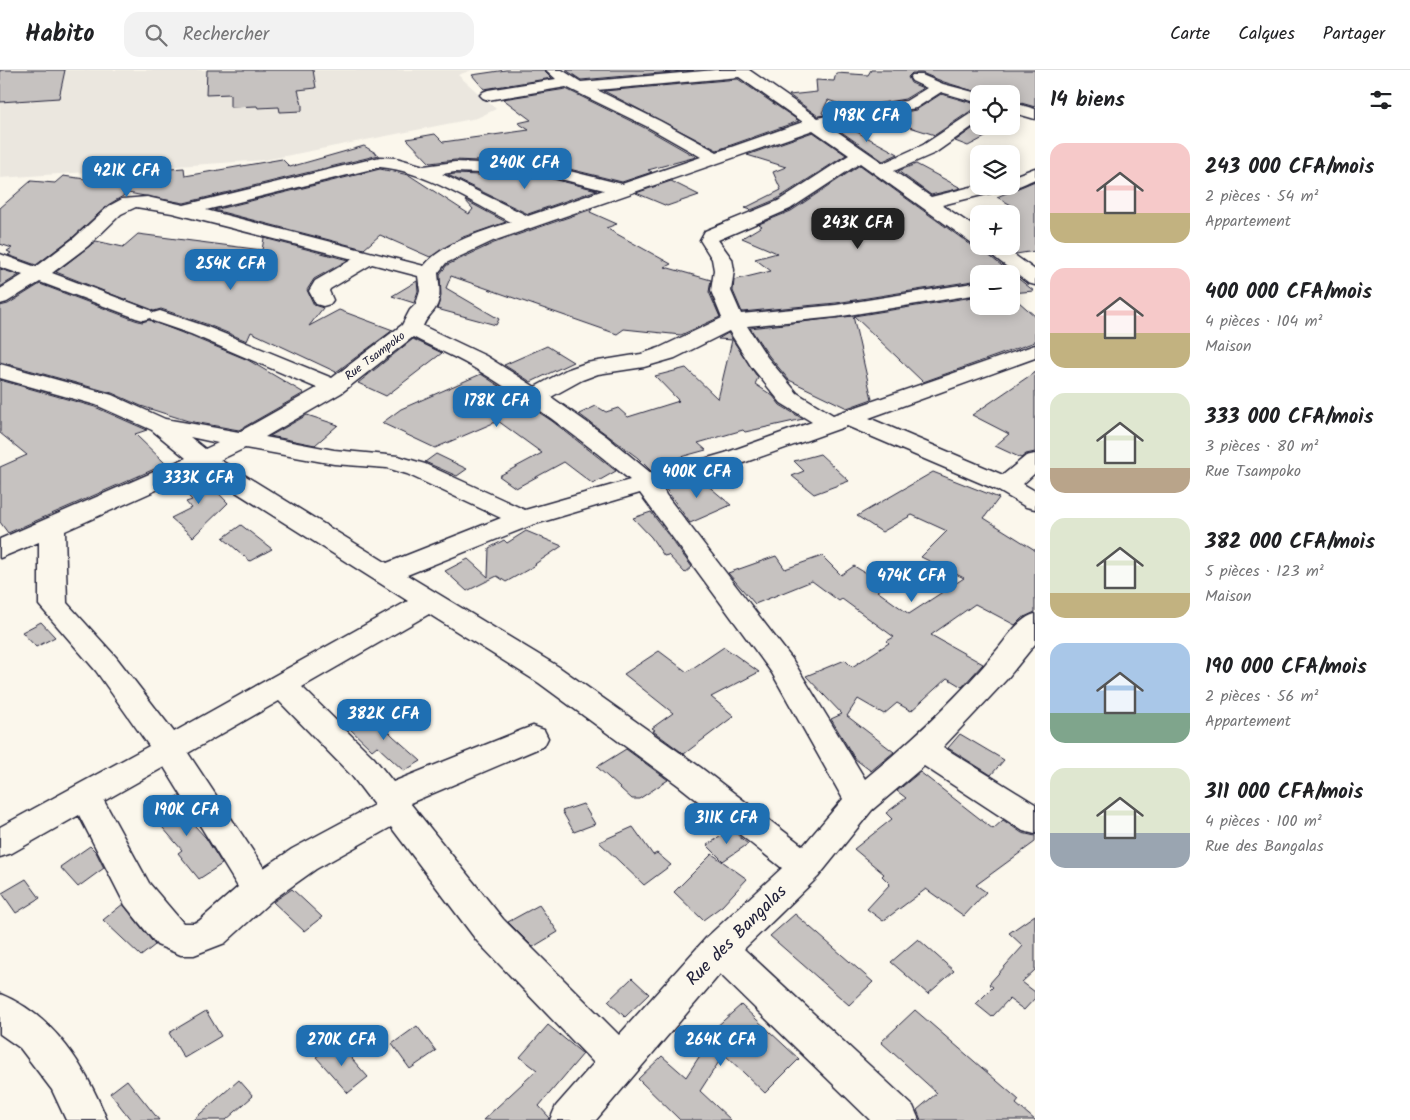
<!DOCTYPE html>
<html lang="fr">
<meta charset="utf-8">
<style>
body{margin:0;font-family:Kalam,sans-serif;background:#f2f2f2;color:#202124;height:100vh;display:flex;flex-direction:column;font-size:19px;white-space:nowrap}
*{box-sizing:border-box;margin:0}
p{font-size:16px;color:#757577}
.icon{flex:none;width:28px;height:28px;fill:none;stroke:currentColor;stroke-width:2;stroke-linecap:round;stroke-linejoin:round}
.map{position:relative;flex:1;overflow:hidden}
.drawer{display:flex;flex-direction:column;background:#fff;width:375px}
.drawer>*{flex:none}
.tools{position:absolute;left:970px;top:15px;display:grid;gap:10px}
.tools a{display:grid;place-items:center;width:50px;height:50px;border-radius:10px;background:#fff;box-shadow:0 2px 12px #0003;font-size:25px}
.price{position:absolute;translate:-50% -42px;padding:0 11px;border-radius:10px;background:#1f6fb2;color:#fff;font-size:16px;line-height:32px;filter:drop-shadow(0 1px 2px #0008)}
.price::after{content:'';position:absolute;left:50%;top:30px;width:15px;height:11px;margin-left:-8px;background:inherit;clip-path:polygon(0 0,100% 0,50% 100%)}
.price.selected{background:#222;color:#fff}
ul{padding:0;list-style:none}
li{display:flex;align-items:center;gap:15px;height:125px;padding:0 15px}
li span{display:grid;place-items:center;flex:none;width:140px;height:100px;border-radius:15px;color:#555}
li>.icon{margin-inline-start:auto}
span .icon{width:60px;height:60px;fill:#fffc;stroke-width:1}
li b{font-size:21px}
h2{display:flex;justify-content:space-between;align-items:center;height:60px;padding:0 15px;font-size:21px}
header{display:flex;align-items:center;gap:30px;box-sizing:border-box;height:70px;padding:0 25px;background:#fff;border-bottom:1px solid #e0e0e0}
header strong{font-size:24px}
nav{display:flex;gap:28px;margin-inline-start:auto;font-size:18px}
.search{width:350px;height:45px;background:#f2f2f2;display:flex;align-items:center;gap:12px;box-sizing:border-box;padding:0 18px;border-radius:15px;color:#757577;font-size:19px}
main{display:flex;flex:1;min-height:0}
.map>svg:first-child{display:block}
.built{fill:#ebe7df}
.building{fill:#c6c2c0;stroke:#22223b}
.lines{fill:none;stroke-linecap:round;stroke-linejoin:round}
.street-casing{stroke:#22223b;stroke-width:3}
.street{fill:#fbf7ec;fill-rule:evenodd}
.labels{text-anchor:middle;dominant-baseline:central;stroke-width:4;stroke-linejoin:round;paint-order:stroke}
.far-street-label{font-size:12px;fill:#22223b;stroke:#fbf7ec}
.near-street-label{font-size:18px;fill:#22223b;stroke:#fbf7ec}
</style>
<header>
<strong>Habito</strong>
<div class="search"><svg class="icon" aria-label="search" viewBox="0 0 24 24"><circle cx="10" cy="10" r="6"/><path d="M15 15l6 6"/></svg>Rechercher</div>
<nav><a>Carte</a><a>Calques</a><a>Partager</a></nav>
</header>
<main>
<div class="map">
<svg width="1035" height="1050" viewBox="0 0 1035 1050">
<rect width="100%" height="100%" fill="#fbf7ec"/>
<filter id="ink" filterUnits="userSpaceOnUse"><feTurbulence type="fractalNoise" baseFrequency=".02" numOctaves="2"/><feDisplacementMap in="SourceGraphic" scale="10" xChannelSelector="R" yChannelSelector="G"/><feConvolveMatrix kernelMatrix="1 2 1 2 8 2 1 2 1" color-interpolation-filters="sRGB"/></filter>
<g filter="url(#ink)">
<path class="built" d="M0,0H472L458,5L496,39L477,48L265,90L0,108Z"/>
<path class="building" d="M0,0H65L59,28L0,32Z
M207,0H313L316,18L298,20L302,35V41L280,42L279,37L258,38L257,36L230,37V24L206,25Z
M506,0H544L552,8L484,19L472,5Z
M566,0H694L581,10Z
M871,0H1035V37L1011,30V24H983L944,12L922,3H912L908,7L911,13L923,18L905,29L852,38L828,30L822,43L825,45L818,46L789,25L817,22L816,10L834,11L836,3L868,5Z
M738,9L799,51L717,80L604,21Z
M566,19L647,59L696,87L648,100L652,102L622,112L549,94L455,90L430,93L407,69L435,64L443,72L529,60L518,53L531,50L503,29Z
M941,24L979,35V38L972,40L935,65L878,47L916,40Z
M842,54L898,84L883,91L833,56Z
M979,54V56H1006L968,76L955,71Z
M813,62L846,85L777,129L751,140L745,138L781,120L773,102L786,97L747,85Z
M364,76L379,85L184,133L128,123L108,135L73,167L36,195L8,185L11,183L7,181L12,178L0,174V138L31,111L55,113L63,106L93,110L105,104L128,110L130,102L184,98L185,106L282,89L290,97Z
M916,94L961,118L931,125L898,101Z
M860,95L971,175L978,177L1034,221L1011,223V204H979V210L836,233L742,242L733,221L734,210L771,201L755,189L777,183L742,168L762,156L759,154L791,141Z
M380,99L409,105L469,144L473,139L465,130L506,152L463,167L430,187L380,165L364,179L214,140Z
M455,104L549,108L597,120L528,144L448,105Z
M671,111L699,125L667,136L636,123Z
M1035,111V181L1016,184L1011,180V135L997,127Z
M592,139L590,142L617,154L606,158L671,194L665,197L711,210L709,222L720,247L681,265L624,259L617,264L451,206L446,218L499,249L496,255L437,239L441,226L440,204L447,195L494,173Z
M138,164L262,180L264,168L348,190L314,209L307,220L314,235L323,238L309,256L339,240L393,260L336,302L251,262L247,271L206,254L161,239L154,241L56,202L96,171L123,177Z
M0,199L19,205L0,217Z
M417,211L418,221L414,233L392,226Z
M40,214L135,250L142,252L149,250L190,266L248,290L304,323L239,360L188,351L141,336L112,323L0,292V236L8,234Z
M1011,225L1035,246V272L923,312L854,246L979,226V236H1011Z
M853,246L872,329L847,338L789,310L769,286L750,258Z
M728,263L758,308L755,314L773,326L780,335L803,349L745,362L743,360L698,373L706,380L677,388L683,393L652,402L638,388L579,344L596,336L606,342L618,338L628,347L679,331L655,306L686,298L718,329L732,270L718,269Z
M413,269L442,283L386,326L358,313Z
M547,276L573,292L531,312L504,295Z
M1035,302V382L1026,384L1021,388L995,376L1009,364L972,345Z
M481,304L552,351L616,401L593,414L564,392L516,418L499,406L542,383L498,351L435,378L382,353L401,339Z
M0,310L95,337L147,360L135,364L166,394L8,463L0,452V397L27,385L0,363Z
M307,345L338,355L315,375L270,366Z
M436,384L467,399L457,406L425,392Z
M820,384L849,411L814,424L792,406L804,401L794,391Z
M933,402L999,428L984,448L1035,480V542L1022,548L1015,555L975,534L931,565L983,594L962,617L947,608L911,641L897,633L884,644L858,629L847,646L894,682L871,701L855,689L831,649L842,644L806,606L845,590L852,597L889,573L887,571L894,567L842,529L839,531L812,511L755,534L728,503L776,486L785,499L822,486L841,505L854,496L885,515L877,521L909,544L964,508L921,487L947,461L912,445L882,462L857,446Z
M200,404L228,433L193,467L171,448L191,438L186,432L192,430L177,414Z
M699,408L731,435L690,453L665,418Z
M651,442L692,497L685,503L668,485L664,486L651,467L633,448Z
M241,455L272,479L250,491L223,468Z
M526,461L562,476L535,494L536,495L506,512L497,506L467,521L445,501L468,489L488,507L489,478L504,470L507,473Z
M41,552L55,567L36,577L22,562Z
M724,577L759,602L711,627L734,646L684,684L653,661L655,660L652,658L673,643L624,604L659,581L687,602Z
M371,643L393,666L421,691L404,701L377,676L372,680L348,657Z
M960,664L1004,690L991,705L948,678Z
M626,679L668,710L639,729H632L597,697Z
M920,702L993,759L1003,750L1022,763L1035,766V772L976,815L986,822L964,846L926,819L883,851L867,839L890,814L882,806L884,804L854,779L892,749L886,743L906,728L897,721Z
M179,725L197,754L195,756L206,768L222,794L199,809L178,783L182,780L150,743Z
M583,734L595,754L574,762L562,741Z
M633,757L653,785L657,783L671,795L644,815L599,772Z
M731,760L748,774L723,791L707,775Z
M90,776L96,782L104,798L78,817L60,797Z
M712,784L747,809L722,836L703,850L674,822Z
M26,809L40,828L16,843L2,823Z
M292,819L322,847L304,861L273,832Z
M123,834L155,875L141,886L103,850Z
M539,835L558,862L533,877L508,852Z
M795,844L873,912L849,935L770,866Z
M1035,845V900L1022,912L1035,922V928L1024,940L1009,929L992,947L976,934L993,917L989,914L1023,876L1009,863Z
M918,869L954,901L928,924L891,892Z
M632,908L649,924L625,947L608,931Z
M741,935L799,989L765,1023L724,984L700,1021L731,1050H680L638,1009L662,986L686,1007L710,970L706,966Z
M915,940L1019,1030L1016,1034L1035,1050H921L917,1040L937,1023L881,972Z
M206,941L221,966L184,988L169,963Z
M548,955L583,984L539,1036L549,1047L548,1050H483L537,1000L520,987Z
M417,956L436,981L410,999L392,974Z
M336,971L368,1007L348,1023L316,987Z
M127,1010L159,1050H131L110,1023Z
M239,1010L253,1026L226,1050H193Z"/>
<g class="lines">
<g class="street-casing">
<path id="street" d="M546,0H562L581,12L715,0H749L818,48L870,36L906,31L927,18L912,11L910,8L912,5H922L943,14L981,24H979V33L941,22L916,38L870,46L828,55L883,93L923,75L973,42L979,40V52L935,83L894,101L931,127L979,115L1011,116V107L1035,98V109C1025,113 1015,120 1005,116L1002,120L942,135L979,160V175L972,173L860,93L790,139L718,170L732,189L734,200L731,221L741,244L836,235L979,212V224L836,247L747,256L767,287L797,323L833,345L1035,275V288L869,348L1003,405L1026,386L1035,384V403L1023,414L1035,421V439L1026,437L997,420L847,356L743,393L662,417L666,425L792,589L865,709C912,670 958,628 997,580C1008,567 1018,549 1035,544V574L1006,610L943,677L1035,734V764L1023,761L924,696L872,740L818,807L744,879L913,1036L919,1050H870L720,904L596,1050H550L556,1036L594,993L477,871L391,757L316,799L271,831L225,873L194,885H181L157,875L125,835L79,745L12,783L0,787V757L149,676L96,601L39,535V472L0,488V469L186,388L152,360L96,335L0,308V294L112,325L165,349L239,362L317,318L191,264L153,251L150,248L143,250L136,248L40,212L7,232L0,234V219L23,205L0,197V184L36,197L74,168L109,136L122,129L147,127L184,135L380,87L396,88L424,96L455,92L549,96L622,114L701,87L648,57L566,17L488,30L483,28L480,25L483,22L488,20L556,9ZM739,7L803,52L717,82L660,51L597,20ZM813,60L849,85L778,131L705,161L700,170L712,189L714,200L711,221L722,248L659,278L641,284L586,293L566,300L535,317L486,286L423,256C426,248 430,246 435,239C442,229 439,215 438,203L446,193L493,171ZM380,97C423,100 472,133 511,152C484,161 442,173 424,196L206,140ZM455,102L549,106L604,120L528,146L442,104ZM136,137L172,143L353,189L315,211L309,221L316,234L323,236L330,234L333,230L329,221L330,219L372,194L418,206L420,221L416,234L410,240L402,255L332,308L205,256L160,241L153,243L150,240L52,203L88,176L121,144ZM729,261L751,296L781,333L812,352L725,383L652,404L606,366L551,327L582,310L598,304L644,297L675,288ZM413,267C432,277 452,285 471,296C527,329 580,368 630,410L525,440L425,394L398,386L334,380L265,367L341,323ZM190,367L218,373L205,379ZM245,378L334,394L387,398L407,404L501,448L387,493L220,390ZM201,400L408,531L174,662L116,587L67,533L65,461ZM640,423L772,603L843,729L803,776L700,697L559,597L407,505L532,455ZM429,544L539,613L678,715L782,798L706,868L619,965L503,849L410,733L544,676L548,668L544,660L533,656L522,660L393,712L374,688L302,617ZM279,631L352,706L374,735L292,779L264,798L188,683ZM164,697L238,817L199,851L194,853H183L149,813L104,731Z
M1011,32L1035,39V49L1011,42Z
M980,176H1002L1035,200V215L1028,213Z
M0,924C55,946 86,998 107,1050H66L52,1020L20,978L0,964Z"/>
</g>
<use href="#street" class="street"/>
</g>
</g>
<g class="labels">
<g class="far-street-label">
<text transform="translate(375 286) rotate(-37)">Rue Tsampoko</text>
</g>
<g class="near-street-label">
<text transform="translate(737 866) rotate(-45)">Rue des Bangalas</text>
</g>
</g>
</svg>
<div class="tools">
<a><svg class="icon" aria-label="locate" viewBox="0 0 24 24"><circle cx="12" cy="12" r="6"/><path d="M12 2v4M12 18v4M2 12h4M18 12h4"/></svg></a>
<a><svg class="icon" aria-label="layers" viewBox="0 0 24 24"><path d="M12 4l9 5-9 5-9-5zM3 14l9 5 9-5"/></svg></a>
<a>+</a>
<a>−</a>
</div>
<b class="price" style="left:867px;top:73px">198K CFA</b>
<b class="price" style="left:525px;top:120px">240K CFA</b>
<b class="price" style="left:127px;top:128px">421K CFA</b>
<b class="price selected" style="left:858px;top:180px">243K CFA</b>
<b class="price" style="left:231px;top:221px">254K CFA</b>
<b class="price" style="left:497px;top:358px">178K CFA</b>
<b class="price" style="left:697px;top:429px">400K CFA</b>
<b class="price" style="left:199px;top:435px">333K CFA</b>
<b class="price" style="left:912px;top:533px">474K CFA</b>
<b class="price" style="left:384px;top:671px">382K CFA</b>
<b class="price" style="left:187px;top:767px">190K CFA</b>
<b class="price" style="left:727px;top:775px">311K CFA</b>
<b class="price" style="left:342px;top:997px">270K CFA</b>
<b class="price" style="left:721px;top:997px">264K CFA</b>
</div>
<section class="drawer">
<h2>14 biens<svg class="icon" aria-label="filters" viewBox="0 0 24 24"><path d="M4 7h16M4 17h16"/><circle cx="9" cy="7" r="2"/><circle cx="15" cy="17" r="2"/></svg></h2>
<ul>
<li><span style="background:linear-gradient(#f6c9c9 70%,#c2b280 0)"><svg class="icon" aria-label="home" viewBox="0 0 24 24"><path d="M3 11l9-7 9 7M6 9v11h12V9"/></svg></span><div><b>243 000 CFA/mois</b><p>2 pièces · 54 m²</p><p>Appartement</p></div></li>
<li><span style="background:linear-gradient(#f6c9c9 65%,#c2b280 0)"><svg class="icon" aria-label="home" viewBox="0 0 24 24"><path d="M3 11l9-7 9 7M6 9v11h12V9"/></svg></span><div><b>400 000 CFA/mois</b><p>4 pièces · 104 m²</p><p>Maison</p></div></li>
<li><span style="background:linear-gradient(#dfe7d0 75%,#b9a48a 0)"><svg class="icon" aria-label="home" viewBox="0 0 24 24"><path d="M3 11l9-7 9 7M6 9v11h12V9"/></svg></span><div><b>333 000 CFA/mois</b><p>3 pièces · 80 m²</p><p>Rue Tsampoko</p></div></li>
<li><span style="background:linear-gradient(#dfe7d0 75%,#c2b280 0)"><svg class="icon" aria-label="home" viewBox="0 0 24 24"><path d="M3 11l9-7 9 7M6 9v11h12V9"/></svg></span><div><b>382 000 CFA/mois</b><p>5 pièces · 123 m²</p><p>Maison</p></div></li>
<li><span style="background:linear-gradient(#a9c7e8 70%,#7fa58c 0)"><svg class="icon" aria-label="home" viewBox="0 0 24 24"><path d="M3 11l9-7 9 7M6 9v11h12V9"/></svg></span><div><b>190 000 CFA/mois</b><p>2 pièces · 56 m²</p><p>Appartement</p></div></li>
<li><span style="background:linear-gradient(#dfe7d0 65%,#9aa5b1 0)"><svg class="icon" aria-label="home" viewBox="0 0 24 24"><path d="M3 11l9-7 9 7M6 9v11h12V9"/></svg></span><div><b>311 000 CFA/mois</b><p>4 pièces · 100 m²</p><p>Rue des Bangalas</p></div></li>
</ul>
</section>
</main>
